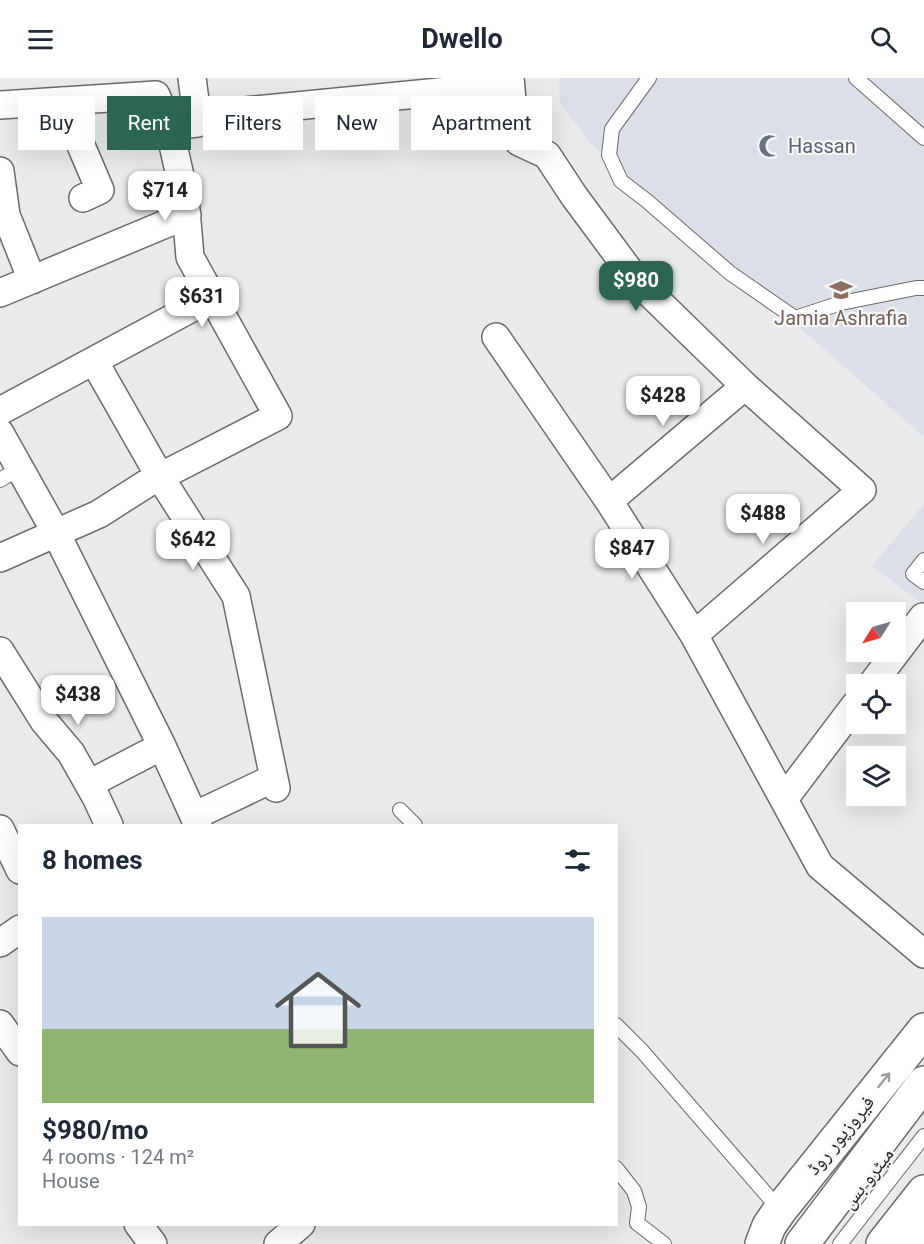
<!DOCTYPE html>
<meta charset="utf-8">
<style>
body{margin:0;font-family:Roboto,"Noto Naskh Arabic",sans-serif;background:#f2f2f3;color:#1f2937;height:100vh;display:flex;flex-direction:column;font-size:22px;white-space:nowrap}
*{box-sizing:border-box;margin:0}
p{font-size:20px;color:#747a83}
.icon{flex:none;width:33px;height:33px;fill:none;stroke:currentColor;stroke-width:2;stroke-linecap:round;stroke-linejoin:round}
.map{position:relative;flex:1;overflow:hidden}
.sheet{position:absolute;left:18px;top:746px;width:600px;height:402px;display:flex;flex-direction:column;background:#fff;border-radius:0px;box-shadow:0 6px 24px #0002}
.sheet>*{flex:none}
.guide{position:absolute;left:18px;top:18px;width:600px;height:54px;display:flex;gap:12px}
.needle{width:39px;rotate:233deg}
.tools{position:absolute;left:846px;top:524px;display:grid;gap:12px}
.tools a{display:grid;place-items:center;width:60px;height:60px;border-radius:0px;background:#fff;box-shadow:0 6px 24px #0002;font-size:30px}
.price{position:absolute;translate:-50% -51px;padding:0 14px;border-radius:12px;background:#fff;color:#222;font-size:20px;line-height:39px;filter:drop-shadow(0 2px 3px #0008)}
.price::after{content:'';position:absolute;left:50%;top:36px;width:18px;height:14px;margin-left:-9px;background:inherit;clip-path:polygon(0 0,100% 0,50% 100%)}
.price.current{background:#2c6650;color:#fff}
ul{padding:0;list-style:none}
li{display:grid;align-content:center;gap:12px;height:318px;padding:0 24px}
li span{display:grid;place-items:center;height:186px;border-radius:0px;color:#555}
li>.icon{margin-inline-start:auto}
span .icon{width:108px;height:108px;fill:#fffc;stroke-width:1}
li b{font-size:26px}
h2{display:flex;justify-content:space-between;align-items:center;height:72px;padding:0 24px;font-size:26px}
.chip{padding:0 21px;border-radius:0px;background:#fff;box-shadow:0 6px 24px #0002;font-size:21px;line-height:54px}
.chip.current{background:#2c6650;color:#fff}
header{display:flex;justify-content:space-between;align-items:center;height:78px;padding:0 24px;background:#fff;font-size:27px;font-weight:700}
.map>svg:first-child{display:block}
.built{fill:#dadfe8}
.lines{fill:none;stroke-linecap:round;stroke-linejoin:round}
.lane-casing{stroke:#6a6b6d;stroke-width:16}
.street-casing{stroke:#6a6b6d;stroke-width:30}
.secondary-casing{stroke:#6a6b6d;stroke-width:36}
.primary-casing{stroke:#6a6b6d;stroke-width:36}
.lane{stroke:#fff;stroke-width:14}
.street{stroke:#fff;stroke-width:27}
.secondary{stroke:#fff;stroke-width:33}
.primary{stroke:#fff;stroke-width:33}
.oneway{stroke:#9d9d9d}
.labels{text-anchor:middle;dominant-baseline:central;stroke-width:4.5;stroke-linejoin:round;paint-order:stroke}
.worship-label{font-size:20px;fill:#5b616d;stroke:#f6f7f9;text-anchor:start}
.education-label{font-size:20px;fill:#785e54;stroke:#f6f7f9}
.street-label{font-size:20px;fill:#252526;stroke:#f6f7f9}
</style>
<header><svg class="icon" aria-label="menu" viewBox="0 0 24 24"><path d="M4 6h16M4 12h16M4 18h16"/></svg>Dwello<svg class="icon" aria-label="search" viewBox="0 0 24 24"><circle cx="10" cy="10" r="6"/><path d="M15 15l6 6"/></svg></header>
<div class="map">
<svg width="924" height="1166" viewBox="0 0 924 1166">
<rect width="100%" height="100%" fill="#e9eaec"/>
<path class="built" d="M559,0H924V359L590,65L560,25Z
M924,426V527L872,488Z"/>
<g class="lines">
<g class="lane-casing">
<path id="lane" d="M649,0L612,51L609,77L621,103L647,123L730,195L795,240L841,225L916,210H924
M856,0L924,60
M0,402L20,390
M924,482L913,496L924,504
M400,732L415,747
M616,947L642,973L780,1132
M616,1090L634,1113L639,1129L637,1145L664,1166
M840,1166L924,1058"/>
</g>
<g class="street-casing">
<path id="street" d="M510,0L513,33L519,64L547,77L574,118L637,203L745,308L862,412L694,557
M62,23L100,112L83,120
M0,27L156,17L169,49L185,120L190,179L212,219
M198,37L214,36L510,7
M188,46L198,45L192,0
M0,93L6,137L32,202
M0,215L187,137
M496,259L609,423L694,557L820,788L924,876
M94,283L160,399L236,518L276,710
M0,333L212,219L278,338L146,406L99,436L0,480
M0,355L56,455L162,668L198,747
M609,423L745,308
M0,573L44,643L71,675L96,719L109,747
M872,606L923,539
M89,706L162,668
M784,721L856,626
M194,738L274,700
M0,751L20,792
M0,865L20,851
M0,946L20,974
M138,1146L153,1166
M278,1166L301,1146"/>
</g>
<g class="secondary-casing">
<path id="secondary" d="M916,1155L924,1162"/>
</g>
<g class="primary-casing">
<path id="primary" d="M762,1166L769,1148L780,1132L924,952
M802,1166L924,1005
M883,1166L924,1114"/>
</g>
<use href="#lane" class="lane"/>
<use href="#street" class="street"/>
<use href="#secondary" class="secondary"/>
<use href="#primary" class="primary"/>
</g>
<defs><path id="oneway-shaft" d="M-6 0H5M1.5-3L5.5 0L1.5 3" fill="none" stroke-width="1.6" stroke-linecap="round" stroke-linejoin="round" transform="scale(1.5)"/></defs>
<use class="oneway" href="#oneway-shaft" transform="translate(884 1002) rotate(-51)"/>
<defs>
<g id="mosque-bare" transform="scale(1.8)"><path d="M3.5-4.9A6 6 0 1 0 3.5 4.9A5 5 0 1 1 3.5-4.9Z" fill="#6b7280" stroke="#f6f7f9" stroke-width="2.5" paint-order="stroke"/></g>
<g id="university-bare" transform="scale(1.8)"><path d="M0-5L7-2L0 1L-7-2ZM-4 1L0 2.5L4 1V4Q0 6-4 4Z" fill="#8d6e63" stroke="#f6f7f9" stroke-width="2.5" paint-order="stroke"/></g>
</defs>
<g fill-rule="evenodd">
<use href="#mosque-bare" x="770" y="68"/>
<use href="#university-bare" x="841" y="212"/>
</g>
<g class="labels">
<g class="worship-label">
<text x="788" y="68">Hassan</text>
</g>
<g class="education-label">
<text x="841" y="240">Jamia Ashrafia</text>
</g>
<g class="street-label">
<text transform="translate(840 1057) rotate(-51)">فیروزپور روڈ</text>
<text transform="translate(867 1100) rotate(-52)">میٹرو بس</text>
</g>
</g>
</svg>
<div class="tools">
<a><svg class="needle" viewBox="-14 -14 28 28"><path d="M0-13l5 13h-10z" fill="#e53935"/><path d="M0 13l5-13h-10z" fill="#747a83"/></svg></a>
<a><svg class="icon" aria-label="locate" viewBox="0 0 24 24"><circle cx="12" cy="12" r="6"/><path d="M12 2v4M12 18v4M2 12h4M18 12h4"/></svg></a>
<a><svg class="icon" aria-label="layers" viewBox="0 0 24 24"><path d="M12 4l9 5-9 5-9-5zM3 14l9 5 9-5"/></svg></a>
</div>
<b class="price" style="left:165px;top:144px">$714</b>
<b class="price current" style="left:636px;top:234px">$980</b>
<b class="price" style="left:202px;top:250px">$631</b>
<b class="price" style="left:663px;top:349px">$428</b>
<b class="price" style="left:763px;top:467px">$488</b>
<b class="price" style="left:193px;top:493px">$642</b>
<b class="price" style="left:632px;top:502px">$847</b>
<b class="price" style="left:78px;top:648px">$438</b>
<div class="guide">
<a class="chip">Buy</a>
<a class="chip current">Rent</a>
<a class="chip">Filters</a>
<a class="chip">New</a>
<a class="chip">Apartment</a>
</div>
<section class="sheet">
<h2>8 homes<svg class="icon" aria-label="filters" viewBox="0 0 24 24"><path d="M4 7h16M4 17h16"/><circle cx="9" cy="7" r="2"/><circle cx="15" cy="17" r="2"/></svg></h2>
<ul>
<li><span style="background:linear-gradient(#c9d6e8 60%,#8fb573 0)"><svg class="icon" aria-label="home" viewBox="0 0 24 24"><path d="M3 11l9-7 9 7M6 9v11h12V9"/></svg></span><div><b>$980/mo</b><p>4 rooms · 124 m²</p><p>House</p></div></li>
</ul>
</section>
</div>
